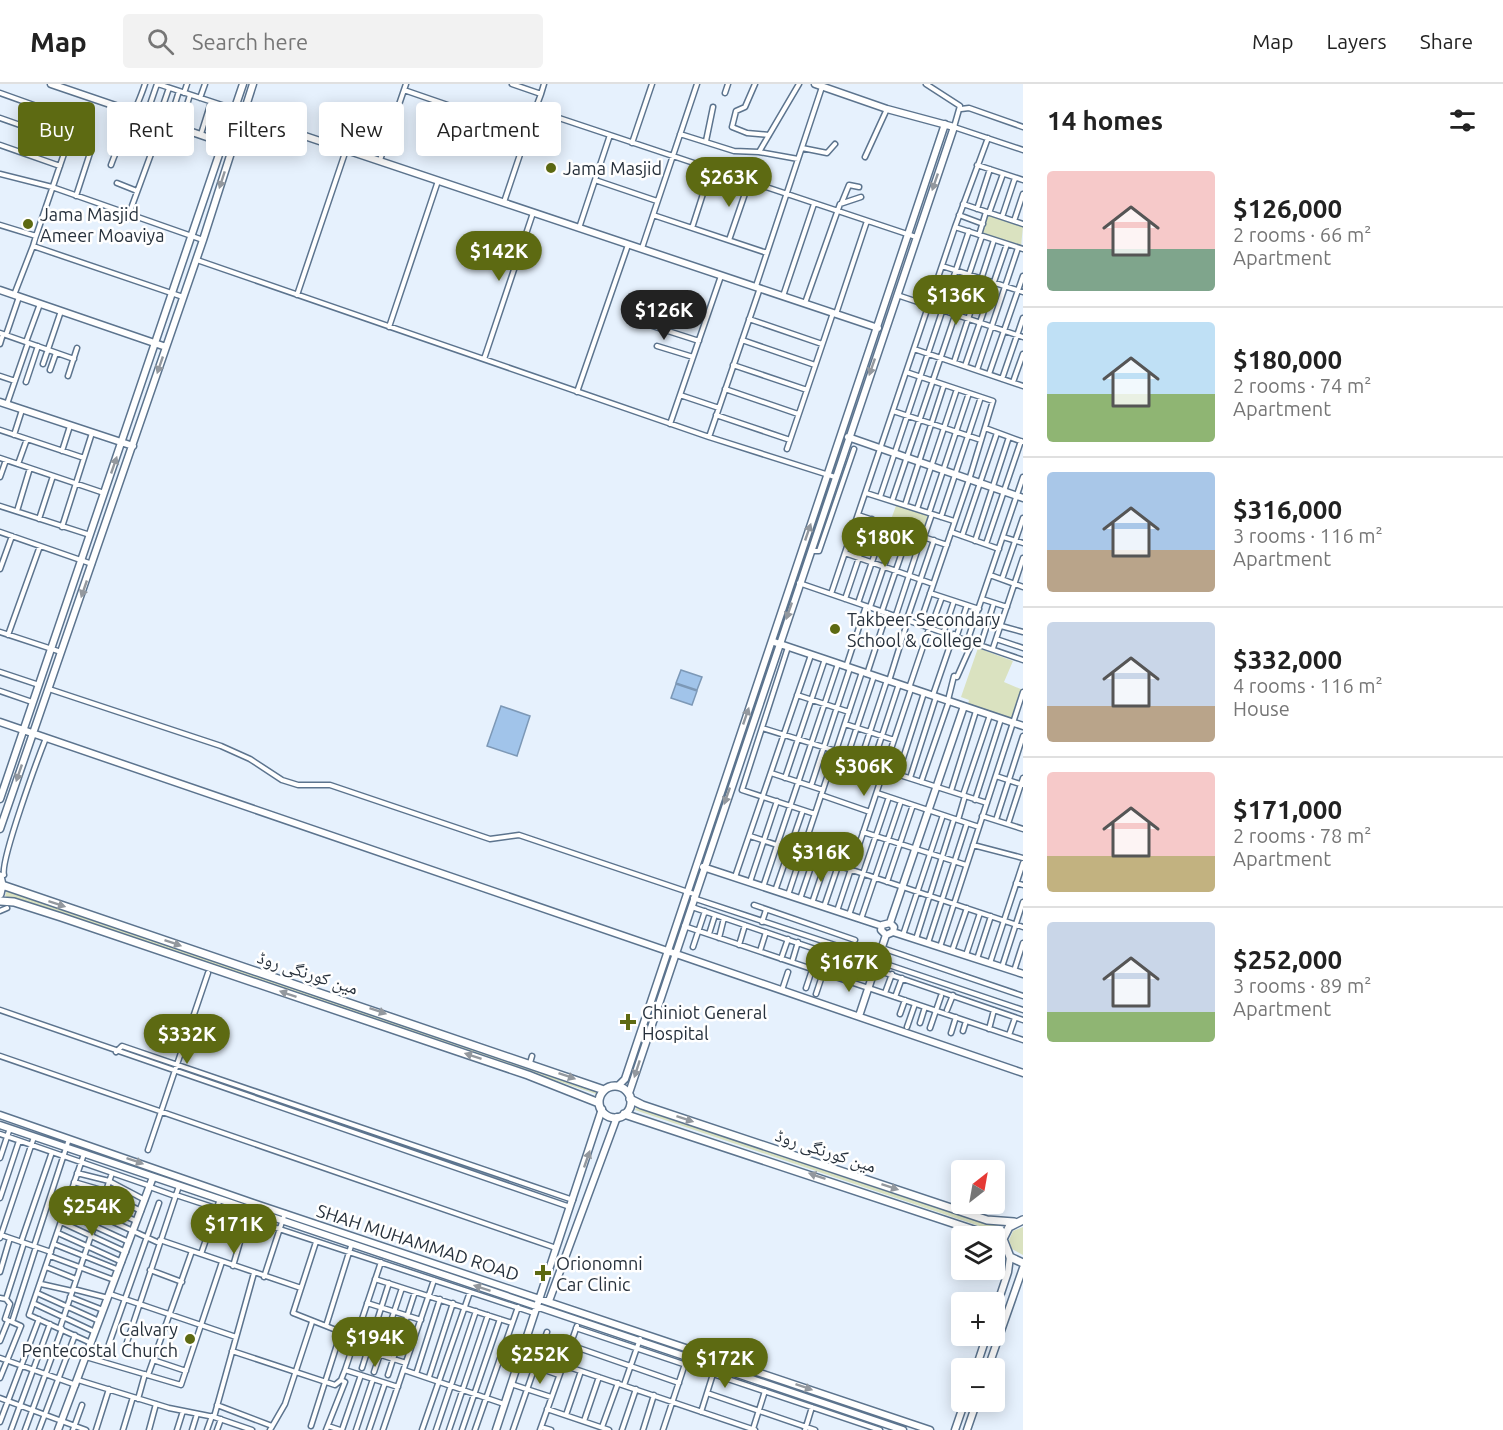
<!DOCTYPE html>
<meta charset="utf-8">
<style>
body{margin:0;font-family:Ubuntu,"Noto Naskh Arabic",sans-serif;background:#f2f2f2;color:#222;height:100vh;display:flex;flex-direction:column;font-size:22px;white-space:nowrap}
*{box-sizing:border-box;margin:0}
p{font-size:20px;color:#767676}
.icon{flex:none;width:33px;height:33px;fill:none;stroke:currentColor;stroke-width:2;stroke-linecap:round;stroke-linejoin:round}
.map{position:relative;flex:1;overflow:hidden}
.sheet{display:flex;flex-direction:column;background:#fff;width:480px}
.sheet>*{flex:none}
.guide{position:absolute;left:18px;top:18px;width:570px;height:54px;display:flex;gap:12px}
.needle{width:39px;rotate:31deg}
.buttons{position:absolute;left:951px;top:1076px;display:grid;gap:12px}
.buttons a{display:grid;place-items:center;width:54px;height:54px;border-radius:6px;background:#fff;box-shadow:0 3px 15px #0003;font-size:30px}
.price{position:absolute;translate:-50% -51px;padding:0 14px;border-radius:21px;background:#5d6a12;color:#fff;font-size:20px;line-height:39px;filter:drop-shadow(0 2px 3px #0008)}
.price::after{content:'';position:absolute;left:50%;top:36px;width:18px;height:14px;margin-left:-9px;background:inherit;clip-path:polygon(0 0,100% 0,50% 100%)}
.price.active{background:#222;color:#fff}
ul{padding:0;list-style:none}
li{display:flex;align-items:center;gap:18px;height:150px;padding:0 24px}
li+li{border-top:2px solid #e0e0e0}
li span{display:grid;place-items:center;flex:none;width:168px;height:120px;border-radius:6px;color:#555}
li>.icon{margin-inline-start:auto}
span .icon{width:72px;height:72px;fill:#fffc;stroke-width:1}
li b{font-size:26px}
h2{display:flex;justify-content:space-between;align-items:center;height:72px;padding:0 24px;font-size:26px}
.chip{padding:0 21px;border-radius:6px;background:#fff;box-shadow:0 3px 15px #0003;font-size:21px;line-height:54px}
.chip.active{background:#5d6a12;color:#fff}
header{display:flex;align-items:center;gap:36px;box-sizing:border-box;height:84px;padding:0 30px;background:#fff;border-bottom:2px solid #e0e0e0}
header strong{font-size:28px}
nav{display:flex;gap:33px;margin-inline-start:auto;font-size:21px}
.search{width:420px;height:54px;background:#f2f2f2;display:flex;align-items:center;gap:15px;box-sizing:border-box;padding:0 21px;border-radius:6px;color:#767676;font-size:22px}
main{display:flex;flex:1;min-height:0}
.map>svg:first-child{display:block}
.green{fill:#dae2c0}
.water{fill:#a1c4ea;stroke:#7c98b6;stroke-width:1.5}
.lines{fill:none;stroke-linecap:round;stroke-linejoin:round}
.street-casing{stroke:#5c748e;stroke-width:7}
.secondary-casing{stroke:#5c748e;stroke-width:9}
.primary-casing{stroke:#5c748e;stroke-width:10}
.street{stroke:#fff;stroke-width:4}
.secondary{stroke:#fff;stroke-width:6}
.primary{stroke:#fff;stroke-width:7}
.oneway{fill:#93989e}
.poi-dot{fill:#5d6a12;stroke:#fff;stroke-width:2}
.labels{text-anchor:middle;dominant-baseline:central;stroke-width:5;stroke-linejoin:round;paint-order:stroke}
.poi-label{font-size:18px;fill:#27313c;stroke:#fff;text-anchor:start}
.street-label{font-size:18px;fill:#27313c;stroke:#fff}
</style>
<header>
<strong>Map</strong>
<div class="search"><svg class="icon" aria-label="search" viewBox="0 0 24 24"><circle cx="10" cy="10" r="6"/><path d="M15 15l6 6"/></svg>Search here</div>
<nav><a>Map</a><a>Layers</a><a>Share</a></nav>
</header>
<main>
<div class="map">
<svg width="1023" height="1346" viewBox="0 0 1023 1346">
<rect width="100%" height="100%" fill="#e6f1fd"/>
<path class="green" d="M987,130L1023,142L1021,163L982,149Z
M897,419L929,429L922,452L889,441Z
M978,564L1013,577L1004,598L1023,606L1014,636L968,620L969,616L961,613Z
M7,806L600,1007L599,1011L5,812Z
M637,1022L1002,1143V1145L997,1148L635,1026Z
M1023,1143V1171L1012,1165L1009,1156L1013,1147Z"/>
<path class="water" d="M681,586L702,593L697,606L676,599Z
M676,600L697,607L692,621L671,614Z
M501,622L530,632L517,672L487,662Z"/>
<g class="lines">
<g class="street-casing">
<path id="street" d="M158,0L234,25
M512,0L541,10L535,26L916,153
M755,0L745,23L736,27L732,43L747,49L769,51
M926,0L960,22L954,43L1023,66
M404,6L465,27
M0,9L84,39
M184,9L187,0
M725,9L728,0
M541,10L544,0
M200,14L205,0
M961,25L969,24L1023,43
M146,32L157,0
M0,34L91,66L76,112
M158,36L169,4
M169,39L179,7
M180,43L190,11
M201,50L211,18
M680,50L734,67L759,68L798,75
M51,52L58,29
M706,57L713,23
M632,59L652,0
M0,61L60,82
M802,64L827,69L835,60
M759,68L799,0
M865,73L887,25
M380,76L406,0
M111,81C121,53 136,28 145,0
M977,81L1023,96
M0,90L52,103L203,156
M595,96L657,117
M117,99L137,107
M504,118L535,26
M842,118L849,101L859,103
M963,120L1023,140
M977,125L990,85
M989,129L1003,90
M129,130L151,70L153,34
M653,131L767,169
M959,131L983,140
M1002,133L1015,94
M1014,137L1023,110
M0,141L36,152L33,162L183,213
M955,143L1023,165
M579,144L610,51
M692,144L711,85
M979,151L986,128
M36,152L68,58
M729,156L749,98
M642,164L697,0
M197,176L709,353L835,393
M942,182L1023,208
M756,202L822,3
M14,211L33,162
M297,211L346,66
M897,211L1023,253
M645,212L707,232
M783,212L814,120
M805,219L840,120L861,113
M836,230L867,137
M749,235L822,260
M637,237L699,257
M389,243L438,97
M0,249L74,275
M6,251L19,213
M742,256L815,281
M26,258L40,220
M0,260L3,250
M657,262L693,273
M914,265L1023,302
M484,275L533,129
M954,278L994,156
M43,280L61,227
M733,281L807,306
M965,282L1007,160
M50,286L56,269
M977,286L1018,164
M906,288L993,317L969,396L920,539
M989,290L1023,192
M0,292L15,297
M68,292L77,264
M1002,295L1023,234
M26,298L38,262
M1013,298L1023,270
M725,305L798,330
M577,308L628,161
M680,311L719,324
M7,320L28,259
M893,327L981,356
M716,331L790,356
M670,340L721,192
M985,344L1023,358
M0,346L84,374
M14,351L22,326
M709,353L760,204
M787,365L833,229
M62,367L70,342
M0,374L104,409
M18,380L27,355
M0,393L6,376
M866,409L954,437
M880,413L969,147
M892,417L982,152
M905,421L944,301
M0,422L90,451
M917,425L957,305
M17,427L30,384
M929,429L969,309
M858,431L947,461
M941,433L981,313
M39,435L53,392
M62,443L92,349
M0,448L92,480
M951,448L999,465
M962,452L997,349
M924,453L932,430
M1003,453L1023,459
M975,457L1009,353
M986,460L1021,357
M811,467H819L854,365
M845,469L933,500
M0,485L12,452
M990,491L1023,503
M1002,495L1023,434
M799,499L1023,576
M930,509L979,525
M831,510L955,143L988,54
M845,515L872,435
M982,515L1007,523
M858,519L885,440
M870,523L897,444
M882,527L909,448
M896,531L922,452
M907,535L934,456
M1001,542L1023,548
M931,543L942,513
M944,547L954,517
M0,548L61,568
M8,551L40,462
M957,551L967,521
M968,555L1023,393
M996,555L1023,564
M981,560L994,519
M788,563L742,706L815,730
M993,564L1023,474
M846,583L866,522
M0,588L39,601
M867,590L887,529
M889,597L908,536
M909,604L930,542
M49,605L221,662L250,675L282,696L298,701H330L490,755L519,751L694,810
M0,607L32,618
M797,611L849,628
M933,611L954,550
M948,616L954,592L957,593L973,557
M845,640L894,656
M762,644L836,667
M832,678L881,695
M844,682L874,592
M884,686L987,719
M857,687L887,596
M771,689L823,706
M898,690L924,609
M869,691L899,600
M996,692L1023,701
M785,694L825,575
M910,694L936,613
M921,698L949,617
M811,702L850,584
M951,707L976,627
M877,709L979,743
M821,711L870,728
M963,711L990,631
M975,716L1001,635
M982,732L1023,745
M958,736L965,712
M996,736L1023,652
M1008,740L1023,694
M863,748L966,781
M750,752L1023,843
M973,761L1023,774
M4,791C0,777 38,674 46,654
M735,793L811,571
M750,798L777,717
M887,798L913,721
M1016,799L1023,801
M763,803L838,580
M775,807L803,726
M788,811L862,588
M693,814L877,875
M800,815L814,774
M812,819L826,778
M754,821L855,856
M692,823L1023,936
M824,823L838,782
M0,827L7,824
M837,827L911,605
M849,831L889,713
M861,835L901,717
M762,838L766,826
M684,842L1023,956
M709,850L715,831
M903,851L943,731
M719,854L724,834
M916,855L954,735
M928,859L967,739
M739,861L745,841
M693,863L705,827
M940,863L1023,608
M882,864L1023,912
M760,867L766,848
M952,867L967,824
M966,871L980,829
M781,875L788,855
M977,875L991,832
M877,877L1023,926
M792,878L798,858
M990,879L1023,779
M1002,883L1023,818
M1014,887L1023,859
M833,892L840,872
M806,904L819,865
M782,906L788,888
M885,909L892,890
M816,910L823,889
M895,913L902,894
M0,926L570,1123
M947,926L953,911
M900,930L905,916
M920,939L925,923
M907,943L915,920
M930,944L941,912
M989,945L994,926
M963,947L966,937
M951,949L956,933
M1009,951L1015,934
M116,968L122,962L573,1116
M0,972L556,1164
M530,979L532,972
M0,1050L150,1102
M148,1066L208,889
M84,1070L29,1231L91,1259
M0,1074L10,1044
M77,1089L109,1097L145,1116
M74,1098L105,1107
M150,1103L175,1112
M71,1107L136,1137
M105,1109L141,1127
M176,1111L534,1229
M0,1114L19,1057
M68,1117L159,1159
M64,1128L129,1158
M61,1138L126,1168
M58,1149L122,1178
M1,1151L51,1168
M0,1154L34,1053
M160,1156L301,1204
M21,1158L52,1068
M316,1158L293,1229L326,1242
M352,1159L326,1242L356,1254
M54,1160L119,1186
M34,1162L69,1055
M201,1170L220,1115
M50,1172L114,1196
M233,1182L247,1134
M46,1183L76,1195
M150,1186L182,1198
M0,1188L10,1154
M264,1193L285,1129
M375,1195L512,1239
M41,1200L72,1207
M73,1205L108,1214
M37,1209L99,1237
M110,1210L236,1253
M70,1213L103,1226
M0,1214L6,1215L24,1159
M6,1215L10,1220L5,1235L12,1238L36,1163
M33,1219L95,1248
M367,1219L421,1236
M361,1238L401,1253
M60,1244L112,1089
M576,1244L880,1346
M0,1257L8,1237
M127,1258L179,1102
M109,1260L159,1119
M570,1261L679,1299
M353,1262L406,1279
M232,1267L335,1301L341,1296L345,1286L381,1178
M86,1273L181,1301L222,1178
M0,1274L76,1301
M153,1276L186,1287
M519,1277L559,1291
M563,1281L755,1346
M362,1284L389,1199
M345,1286L398,1303
M404,1286L504,1320
M374,1288L402,1204
M416,1290L440,1215
M148,1291L192,1167
M388,1291L415,1208
M429,1293L453,1219
M0,1294L21,1242L12,1238
M78,1296L169,1324L214,1333L252,1346
M511,1300L551,1313
M624,1301L640,1255
M707,1309L815,1346
M0,1314L86,1346
M138,1315L145,1290
M217,1321L272,1342
M547,1325L609,1346
M701,1328L713,1290
M566,1331L581,1287
M214,1333L254,1189
M584,1337L599,1293
M0,1338L39,1235
M311,1342L341,1248
M328,1342L340,1346
M541,1343L551,1346
M602,1343L618,1299
M753,1345L765,1307
M11,1346L50,1240
M25,1346L62,1245
M39,1346L75,1251
M73,1346L82,1321
M96,1346L109,1305
M123,1346L133,1313
M149,1346L156,1320
M177,1346L183,1327
M192,1346L197,1330
M207,1346L212,1332
M217,1346L221,1335
M270,1346L285,1320L312,1238
M326,1346L345,1298L341,1296
M342,1346L361,1291
M356,1346L373,1295
M369,1346L385,1299
M383,1346L434,1196
M422,1346L470,1208
M436,1346L476,1227
M449,1346L488,1231
M462,1346L500,1235
M475,1346L518,1223
M513,1346L547,1248
M540,1346L577,1242
M622,1346L636,1305
M643,1346L654,1311
M663,1346L685,1280
M805,1346L812,1323"/>
</g>
<g class="secondary-casing">
<path id="secondary" d="M51,0L233,62
M239,30L878,244
M0,206L166,263
M0,318L133,362
M848,353L1023,414
M774,558L1023,642
M0,638L1023,989
M0,715L243,0
M0,745L203,156L253,0
M703,783L882,842
M890,839L882,841L881,846L886,851L893,848L894,843L890,839L964,622
M893,848L1023,890
M859,932L886,851
M618,1002L625,995L945,40
M629,1009L954,43L887,25L815,0
M0,1031L253,1119L930,1346
M0,1041L903,1346
M549,1217L617,1033
M994,1230L1008,1188L1010,1173
M976,1284L987,1251
M988,1284L1023,1184
M58,1346L153,1093
M496,1346L602,1025
M955,1346L965,1317
M967,1346L977,1317"/>
</g>
<g class="primary-casing">
<path id="primary" d="M0,792L2,801L0,810
M2,801L604,1006
M0,817L14,818L61,833L528,991L599,1019
M599 1018a16 16 0 1 1 32 0a16 16 0 1 1-32 0Z
M630,1015L642,1021L987,1136L1014,1138
M624,1030L992,1152
M1023,1136L1009,1143L1003,1155L1010,1173L1023,1179"/>
</g>
<use href="#street" class="street"/>
<use href="#secondary" class="secondary"/>
<use href="#primary" class="primary"/>
</g>
<defs><path id="oneway-solid" d="M-6-.8H1V-3.2L6.5 0L1 3.2V.8H-6Z" transform="scale(1.5)"/></defs>
<g class="oneway">
<use href="#oneway-solid" transform="translate(222 96) rotate(108)"/>
<use href="#oneway-solid" transform="translate(935 98) rotate(109)"/>
<use href="#oneway-solid" transform="translate(160 281) rotate(109)"/>
<use href="#oneway-solid" transform="translate(872 283) rotate(109)"/>
<use href="#oneway-solid" transform="translate(114 381) rotate(-71)"/>
<use href="#oneway-solid" transform="translate(808 448) rotate(-71)"/>
<use href="#oneway-solid" transform="translate(84 505) rotate(109)"/>
<use href="#oneway-solid" transform="translate(789 527) rotate(109)"/>
<use href="#oneway-solid" transform="translate(746 632) rotate(-71)"/>
<use href="#oneway-solid" transform="translate(19 689) rotate(109)"/>
<use href="#oneway-solid" transform="translate(727 712) rotate(109)"/>
<use href="#oneway-solid" transform="translate(57 820) rotate(18)"/>
<use href="#oneway-solid" transform="translate(173 859) rotate(19)"/>
<use href="#oneway-solid" transform="translate(288 910) rotate(-161)"/>
<use href="#oneway-solid" transform="translate(378 927) rotate(19)"/>
<use href="#oneway-solid" transform="translate(473 972) rotate(-162)"/>
<use href="#oneway-solid" transform="translate(637 985) rotate(108)"/>
<use href="#oneway-solid" transform="translate(567 992) rotate(19)"/>
<use href="#oneway-solid" transform="translate(685 1035) rotate(18)"/>
<use href="#oneway-solid" transform="translate(587 1075) rotate(-71)"/>
<use href="#oneway-solid" transform="translate(135 1077) rotate(19)"/>
<use href="#oneway-solid" transform="translate(817 1092) rotate(-161)"/>
<use href="#oneway-solid" transform="translate(890 1103) rotate(18)"/>
<use href="#oneway-solid" transform="translate(482 1204) rotate(-162)"/>
<use href="#oneway-solid" transform="translate(804 1303) rotate(19)"/>
</g>
<g class="poi-dot">
<circle cx="551" cy="84" r="6"/>
<circle cx="28" cy="140" r="6"/>
<circle cx="835" cy="545" r="6"/>
<path d="M625 929h6v6h6v6h-6v6h-6v-6h-6v-6h6z"/>
<path d="M540 1180h6v6h6v6h-6v6h-6v-6h-6v-6h6z"/>
<circle cx="190" cy="1255" r="6"/>
</g>
<g class="labels">
<g class="poi-label">
<text x="563" y="84">Jama Masjid</text>
<text x="40" y="130">Jama Masjid<tspan x="40" dy="21">Ameer Moaviya</tspan></text>
<text x="847" y="535">Takbeer Secondary<tspan x="847" dy="21">School &amp; College</tspan></text>
<text x="642" y="928">Chiniot General<tspan x="642" dy="21">Hospital</tspan></text>
<text x="556" y="1179">Orionomni<tspan x="556" dy="21">Car Clinic</tspan></text>
<text x="178" y="1245" text-anchor="end">Calvary<tspan x="178" dy="21">Pentecostal Church</tspan></text>
</g>
<g class="street-label">
<text transform="translate(308 888) rotate(18)">مین کورنگی روڈ</text>
<text transform="translate(826 1066) rotate(18)">مین کورنگی روڈ</text>
<text transform="translate(418 1158) rotate(18)">SHAH MUHAMMAD ROAD</text>
</g>
</g>
</svg>
<div class="buttons">
<a><svg class="needle" viewBox="-14 -14 28 28"><path d="M0-13l5 13h-10z" fill="#e53935"/><path d="M0 13l5-13h-10z" fill="#767676"/></svg></a>
<a><svg class="icon" aria-label="layers" viewBox="0 0 24 24"><path d="M12 4l9 5-9 5-9-5zM3 14l9 5 9-5"/></svg></a>
<a>+</a>
<a>−</a>
</div>
<b class="price" style="left:729px;top:124px">$263K</b>
<b class="price" style="left:499px;top:198px">$142K</b>
<b class="price" style="left:956px;top:242px">$136K</b>
<b class="price active" style="left:664px;top:257px">$126K</b>
<b class="price" style="left:885px;top:484px">$180K</b>
<b class="price" style="left:864px;top:713px">$306K</b>
<b class="price" style="left:821px;top:799px">$316K</b>
<b class="price" style="left:849px;top:909px">$167K</b>
<b class="price" style="left:187px;top:981px">$332K</b>
<b class="price" style="left:92px;top:1153px">$254K</b>
<b class="price" style="left:234px;top:1171px">$171K</b>
<b class="price" style="left:375px;top:1284px">$194K</b>
<b class="price" style="left:540px;top:1301px">$252K</b>
<b class="price" style="left:725px;top:1305px">$172K</b>
<div class="guide">
<a class="chip active">Buy</a>
<a class="chip">Rent</a>
<a class="chip">Filters</a>
<a class="chip">New</a>
<a class="chip">Apartment</a>
</div>
</div>
<section class="sheet">
<h2>14 homes<svg class="icon" aria-label="filters" viewBox="0 0 24 24"><path d="M4 7h16M4 17h16"/><circle cx="9" cy="7" r="2"/><circle cx="15" cy="17" r="2"/></svg></h2>
<ul>
<li><span style="background:linear-gradient(#f6c9c9 65%,#7fa58c 0)"><svg class="icon" aria-label="home" viewBox="0 0 24 24"><path d="M3 11l9-7 9 7M6 9v11h12V9"/></svg></span><div><b>$126,000</b><p>2 rooms · 66 m²</p><p>Apartment</p></div></li>
<li><span style="background:linear-gradient(#bfe0f5 60%,#8fb573 0)"><svg class="icon" aria-label="home" viewBox="0 0 24 24"><path d="M3 11l9-7 9 7M6 9v11h12V9"/></svg></span><div><b>$180,000</b><p>2 rooms · 74 m²</p><p>Apartment</p></div></li>
<li><span style="background:linear-gradient(#a9c7e8 65%,#b9a48a 0)"><svg class="icon" aria-label="home" viewBox="0 0 24 24"><path d="M3 11l9-7 9 7M6 9v11h12V9"/></svg></span><div><b>$316,000</b><p>3 rooms · 116 m²</p><p>Apartment</p></div></li>
<li><span style="background:linear-gradient(#c9d6e8 70%,#b9a48a 0)"><svg class="icon" aria-label="home" viewBox="0 0 24 24"><path d="M3 11l9-7 9 7M6 9v11h12V9"/></svg></span><div><b>$332,000</b><p>4 rooms · 116 m²</p><p>House</p></div></li>
<li><span style="background:linear-gradient(#f6c9c9 70%,#c2b280 0)"><svg class="icon" aria-label="home" viewBox="0 0 24 24"><path d="M3 11l9-7 9 7M6 9v11h12V9"/></svg></span><div><b>$171,000</b><p>2 rooms · 78 m²</p><p>Apartment</p></div></li>
<li><span style="background:linear-gradient(#c9d6e8 75%,#8fb573 0)"><svg class="icon" aria-label="home" viewBox="0 0 24 24"><path d="M3 11l9-7 9 7M6 9v11h12V9"/></svg></span><div><b>$252,000</b><p>3 rooms · 89 m²</p><p>Apartment</p></div></li>
</ul>
</section>
</main>
